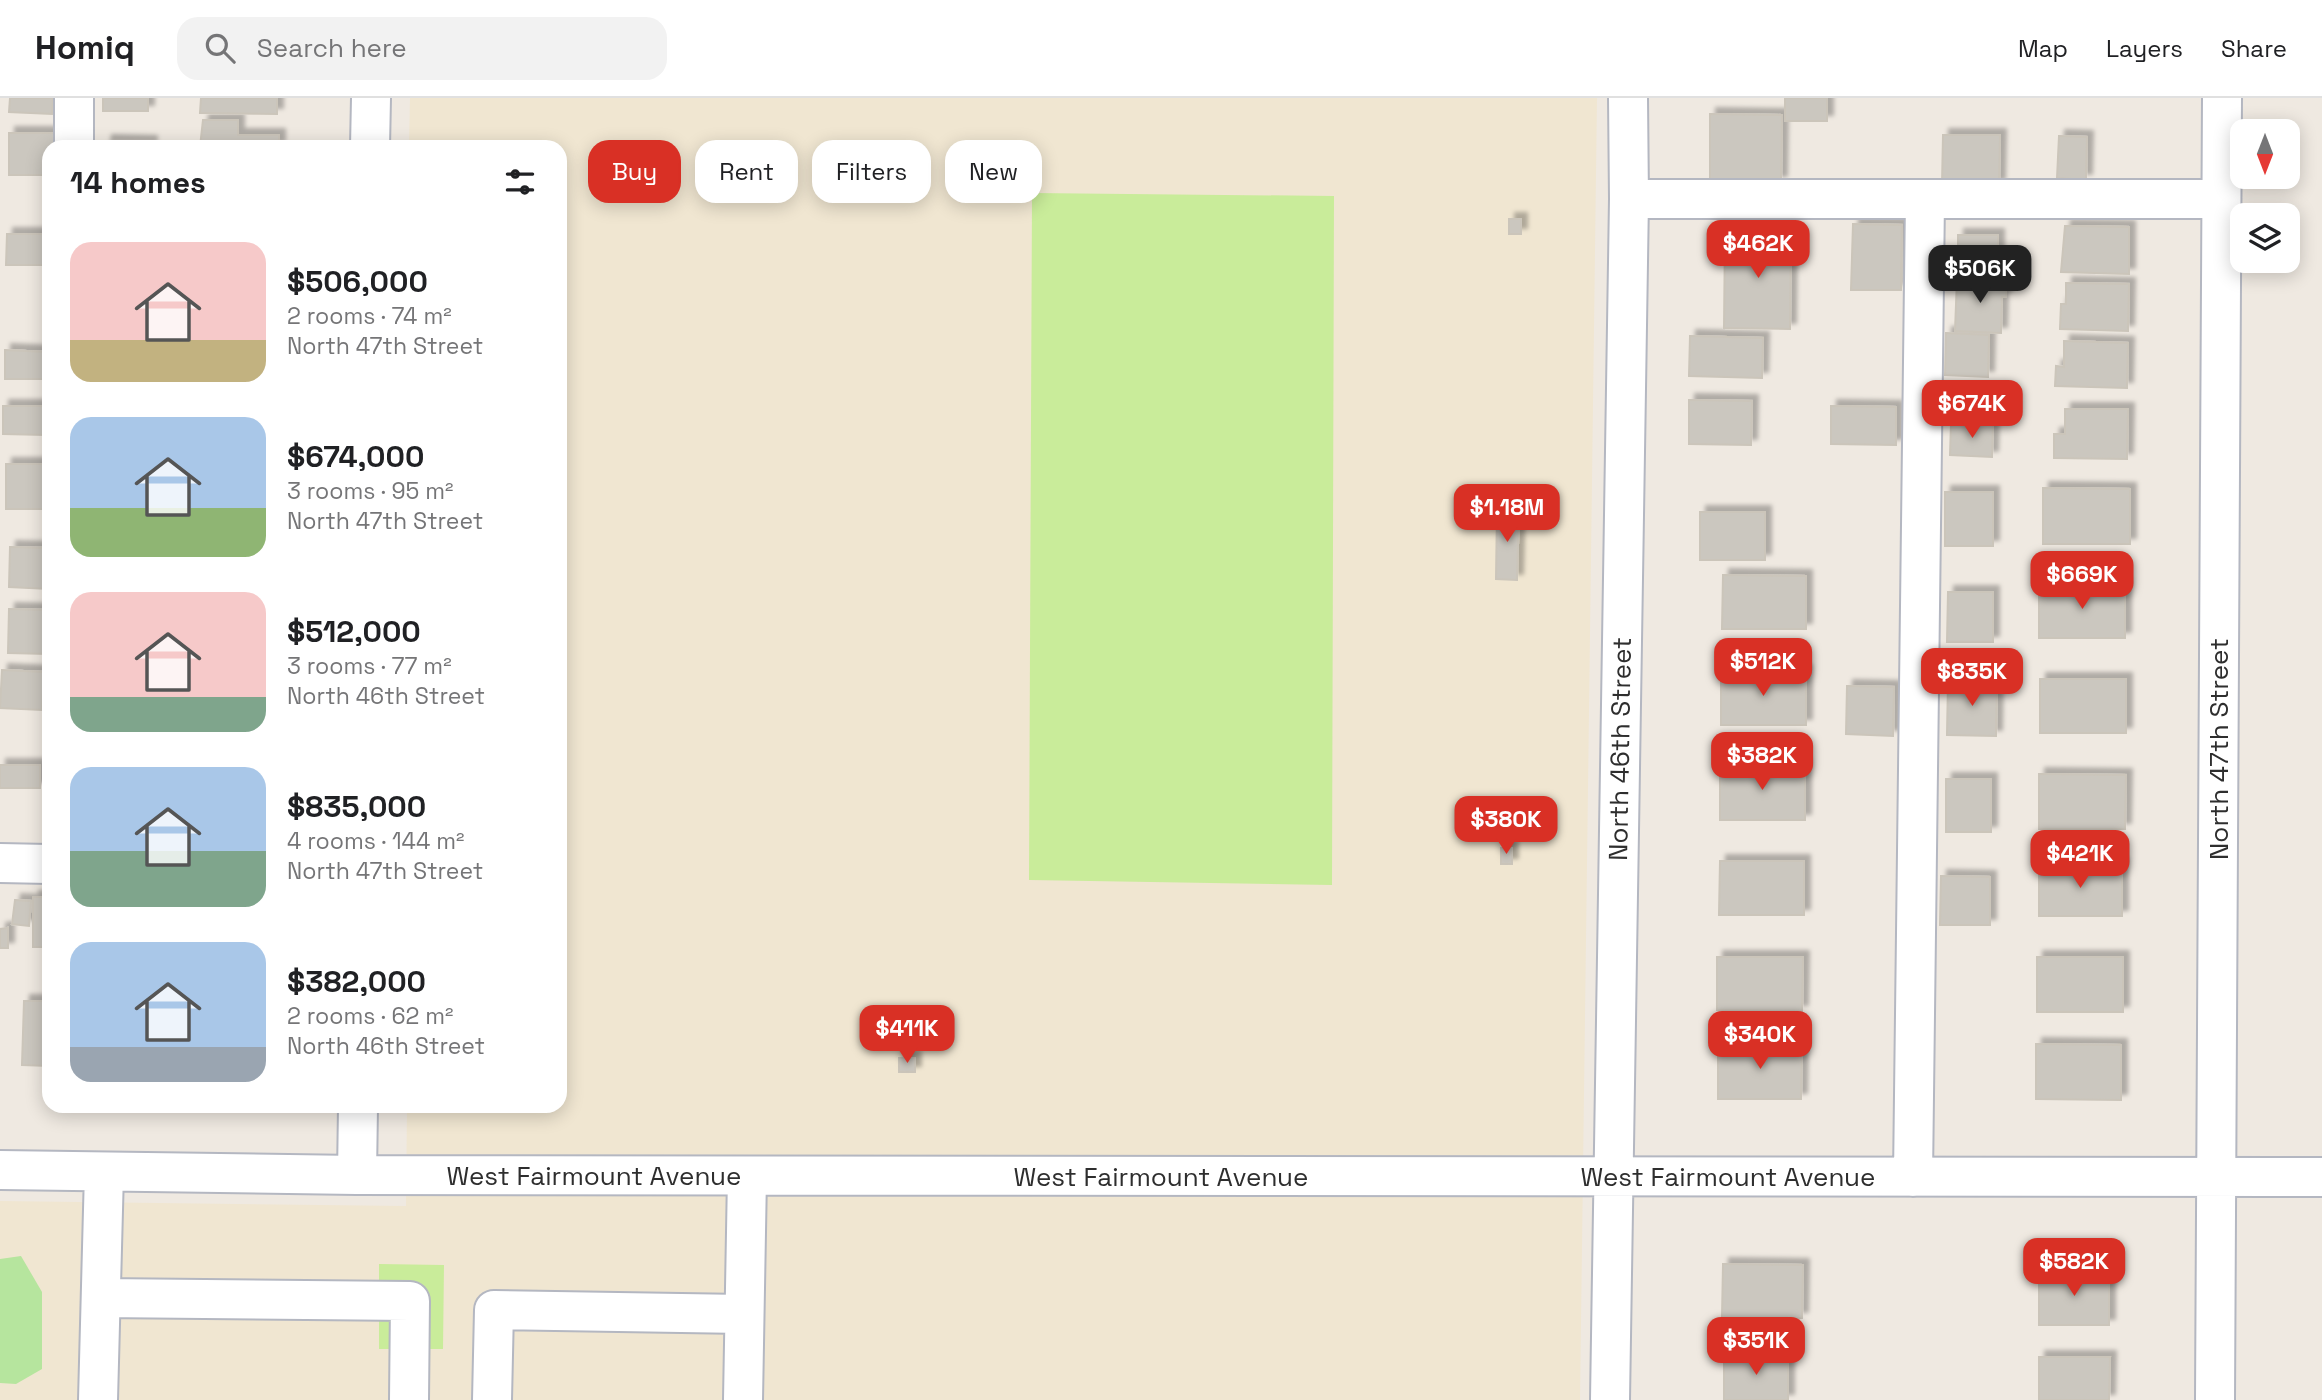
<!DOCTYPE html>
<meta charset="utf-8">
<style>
body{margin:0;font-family:"Space Grotesk",sans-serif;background:#f2f2f2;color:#202124;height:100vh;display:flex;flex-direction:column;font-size:26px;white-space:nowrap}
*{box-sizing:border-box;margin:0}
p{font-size:23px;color:#757577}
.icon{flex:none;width:38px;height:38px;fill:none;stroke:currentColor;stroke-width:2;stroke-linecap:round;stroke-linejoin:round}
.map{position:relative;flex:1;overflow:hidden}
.details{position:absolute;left:42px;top:42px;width:525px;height:973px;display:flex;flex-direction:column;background:#fff;border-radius:21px;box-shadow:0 4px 18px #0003}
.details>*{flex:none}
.guide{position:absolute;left:588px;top:42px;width:665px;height:63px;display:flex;gap:14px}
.needle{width:46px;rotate:180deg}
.fabs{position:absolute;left:2230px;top:21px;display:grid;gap:14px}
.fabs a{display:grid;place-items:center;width:70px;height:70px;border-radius:14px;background:#fff;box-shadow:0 4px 18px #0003;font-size:35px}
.price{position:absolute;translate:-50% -60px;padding:0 16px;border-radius:14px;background:#d93025;color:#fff;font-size:23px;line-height:46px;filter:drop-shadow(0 2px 4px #0008)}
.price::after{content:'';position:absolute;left:50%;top:42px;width:21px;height:16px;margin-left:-10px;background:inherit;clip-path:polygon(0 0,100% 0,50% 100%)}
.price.on{background:#222;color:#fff}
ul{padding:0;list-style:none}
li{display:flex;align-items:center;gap:21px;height:175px;padding:0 28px}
li span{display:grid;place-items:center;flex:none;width:196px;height:140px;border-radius:21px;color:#555}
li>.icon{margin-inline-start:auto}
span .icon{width:84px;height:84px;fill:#fffc;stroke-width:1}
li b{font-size:30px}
h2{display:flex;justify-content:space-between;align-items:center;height:84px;padding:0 28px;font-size:30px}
.tag{padding:0 24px;border-radius:21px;background:#fff;box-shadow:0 4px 18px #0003;font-size:24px;line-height:63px}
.tag.on{background:#d93025;color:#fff}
header{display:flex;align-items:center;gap:42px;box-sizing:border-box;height:98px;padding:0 35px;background:#fff;border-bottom:2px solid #e0e0e0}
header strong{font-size:33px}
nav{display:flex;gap:38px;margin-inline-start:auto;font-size:24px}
.search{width:490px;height:63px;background:#f2f2f2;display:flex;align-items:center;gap:18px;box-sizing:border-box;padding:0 24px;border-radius:21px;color:#757577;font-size:26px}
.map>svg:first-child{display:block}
.education{fill:#f0e6d1}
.green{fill:#b6e59e}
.pitch{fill:#c9ec9a}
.building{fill:#cbc7bf;stroke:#cbc5ba;stroke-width:2;filter:url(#shadow)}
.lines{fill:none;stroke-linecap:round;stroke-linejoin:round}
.minor-casing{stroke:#b4b7c1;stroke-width:42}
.minor{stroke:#fff;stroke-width:38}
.labels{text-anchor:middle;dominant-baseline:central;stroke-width:5;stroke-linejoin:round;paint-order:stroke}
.street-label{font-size:26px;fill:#2e2e2e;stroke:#fff}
</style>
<header>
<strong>Homiq</strong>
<div class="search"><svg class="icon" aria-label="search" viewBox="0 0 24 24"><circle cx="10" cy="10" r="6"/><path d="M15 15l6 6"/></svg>Search here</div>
<nav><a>Map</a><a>Layers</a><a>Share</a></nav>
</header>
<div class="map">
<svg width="2322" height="1302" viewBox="0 0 2322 1302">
<defs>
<filter id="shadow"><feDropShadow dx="6" dy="-6" stdDeviation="2" flood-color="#0004"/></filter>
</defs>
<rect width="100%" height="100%" fill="#efe9e1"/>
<path class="education" d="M410,0H1597L1580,1302H0V1103L406,1108L407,1008H560V49H409Z"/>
<path class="green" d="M21,1158L42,1194V1271L16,1286L0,1285V1161Z"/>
<path class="pitch" d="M1032,95L1334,98L1332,787L1029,782Z
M379,1166L444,1167L443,1251H379Z"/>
<path class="building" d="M10,0H53L52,16L9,14Z
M103,0H148V13H103Z
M201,0H277V16L200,15Z
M1785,0H1827V23H1785Z
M1710,16L1782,17L1781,84H1710Z
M203,22H238V37H279V49H200Z
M9,35H54V49H49V77H9Z
M1943,37H2000L1999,87H1942Z
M2059,38L2087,39L2086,82L2057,80Z
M106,43L151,44V49H105Z
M1509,121H1521V136H1509Z
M1853,126L1902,127L1901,192H1851Z
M2065,128L2129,129V176L2061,174Z
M1725,133H1791L1790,231L1724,230Z
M7,136H49V167H6Z
M1958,137H1998V174H1958Z
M1957,180L2006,182V199H2002L2001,235L1955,233Z
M2066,185L2129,186L2128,233L2060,231L2061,206H2066Z
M1946,235L1989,237L1988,279L1945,277Z
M1690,238L1763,240L1762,280L1689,278Z
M2064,243L2128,245L2127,290L2055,288L2056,268L2064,269Z
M5,252L47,254V281H5Z
M1689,302L1752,303L1751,347L1689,346Z
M3,308H46V337L3,336Z
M1831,308L1896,309V347L1831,346Z
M2065,311H2128L2127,361L2054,360V336H2065Z
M1951,325L1993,326L1992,359L1950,357Z
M6,366H49V411H6Z
M2043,390L2130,391V446H2043Z
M1945,394H1993V448H1945Z
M1497,412H1519L1517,482L1496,481Z
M1700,414H1765V462H1700Z
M10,449L49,450V491L9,489Z
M1723,477L1806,478V531H1722Z
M2039,486H2125V540H2039Z
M1948,494H1993V544H1947Z
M9,511L49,512V556L8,555Z
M2,572L44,574L42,612L0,610Z
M1721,572L1806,573V627H1721Z
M2040,581H2126V635H2040Z
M1948,583L1997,584L1996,638L1947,637Z
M1847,588L1894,589L1893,638L1846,636Z
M0,667H40V690H0Z
M1720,667H1805V722H1720Z
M2039,676L2126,677L2125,731H2039Z
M1946,681H1991V734H1946Z
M1501,750H1512V766H1501Z
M1720,763H1804V817H1719Z
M2039,765L2122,766V818H2039Z
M1941,778L1990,779V827H1940Z
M33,799H49V849H33Z
M15,802L31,803L29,828L12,826Z
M8,830V850H0V831Z
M1717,859H1803L1802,913L1717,912Z
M2037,859H2123V914H2037Z
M24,903H49V968L22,967Z
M1718,946H1802L1801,1001H1718Z
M2036,946L2121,947V1002L2036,1001Z
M899,960H915V974H899Z
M1723,1166L1803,1167L1802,1220H1722Z
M2039,1173H2109V1227H2039Z
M1724,1256L1788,1257V1302H1724Z
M2039,1259H2110L2109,1302H2039Z"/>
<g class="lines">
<g class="minor-casing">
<path id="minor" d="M74,49V0
M370,49L371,0
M1629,101H2221
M0,765L49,766
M0,1072L357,1077L2322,1079
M357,1077L358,1008
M1913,1079L1925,101
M101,1200L410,1203L409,1302
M98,1302L104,1074
M492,1302L494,1212L744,1216
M743,1302L747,1078
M1610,1302L1629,101L1628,0
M2215,1302L2222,0"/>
</g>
<use href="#minor" class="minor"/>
</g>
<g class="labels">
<g class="street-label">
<text transform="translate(1620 651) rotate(-89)">North 46th Street</text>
<text transform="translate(2219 651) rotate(-90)">North 47th Street</text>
<text x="594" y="1078">West Fairmount Avenue</text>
<text x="1161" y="1079">West Fairmount Avenue</text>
<text x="1728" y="1079">West Fairmount Avenue</text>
</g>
</g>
</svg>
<div class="fabs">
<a><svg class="needle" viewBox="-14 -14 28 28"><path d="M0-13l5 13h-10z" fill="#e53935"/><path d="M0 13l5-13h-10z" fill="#757577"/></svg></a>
<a><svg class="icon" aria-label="layers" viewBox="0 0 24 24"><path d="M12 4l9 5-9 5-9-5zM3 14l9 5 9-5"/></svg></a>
</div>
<b class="price" style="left:1758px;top:182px">$462K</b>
<b class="price on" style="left:1980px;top:207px">$506K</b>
<b class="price" style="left:1972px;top:342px">$674K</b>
<b class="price" style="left:1507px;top:446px">$1.18M</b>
<b class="price" style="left:2082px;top:513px">$669K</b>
<b class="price" style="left:1763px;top:600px">$512K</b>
<b class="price" style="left:1972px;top:610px">$835K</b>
<b class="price" style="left:1762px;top:694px">$382K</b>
<b class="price" style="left:1506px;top:758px">$380K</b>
<b class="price" style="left:2080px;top:792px">$421K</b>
<b class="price" style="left:907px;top:967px">$411K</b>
<b class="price" style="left:1760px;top:973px">$340K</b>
<b class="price" style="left:2074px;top:1200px">$582K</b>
<b class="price" style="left:1756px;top:1279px">$351K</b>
<div class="guide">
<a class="tag on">Buy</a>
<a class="tag">Rent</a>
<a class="tag">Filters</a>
<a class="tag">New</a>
</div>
<section class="details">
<h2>14 homes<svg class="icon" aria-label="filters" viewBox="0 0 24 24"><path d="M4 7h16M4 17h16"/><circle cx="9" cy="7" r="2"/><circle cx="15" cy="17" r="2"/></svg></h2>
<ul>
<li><span style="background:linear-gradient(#f6c9c9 70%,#c2b280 0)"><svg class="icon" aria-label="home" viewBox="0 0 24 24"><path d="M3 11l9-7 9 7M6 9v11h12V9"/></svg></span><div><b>$506,000</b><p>2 rooms · 74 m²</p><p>North 47th Street</p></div></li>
<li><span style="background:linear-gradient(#a9c7e8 65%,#8fb573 0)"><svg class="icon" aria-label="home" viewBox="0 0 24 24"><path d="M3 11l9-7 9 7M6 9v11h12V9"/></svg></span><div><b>$674,000</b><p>3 rooms · 95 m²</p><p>North 47th Street</p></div></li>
<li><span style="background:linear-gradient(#f6c9c9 75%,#7fa58c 0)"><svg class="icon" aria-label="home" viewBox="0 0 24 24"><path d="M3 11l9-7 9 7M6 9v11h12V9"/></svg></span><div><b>$512,000</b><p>3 rooms · 77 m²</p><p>North 46th Street</p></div></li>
<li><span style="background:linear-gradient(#a9c7e8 60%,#7fa58c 0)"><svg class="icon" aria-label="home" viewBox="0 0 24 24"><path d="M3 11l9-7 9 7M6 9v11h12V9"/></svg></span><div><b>$835,000</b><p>4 rooms · 144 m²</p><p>North 47th Street</p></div></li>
<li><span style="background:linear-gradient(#a9c7e8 75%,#9aa5b1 0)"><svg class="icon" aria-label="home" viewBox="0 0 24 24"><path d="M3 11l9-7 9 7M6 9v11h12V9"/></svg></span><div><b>$382,000</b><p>2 rooms · 62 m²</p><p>North 46th Street</p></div></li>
</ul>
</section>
</div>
